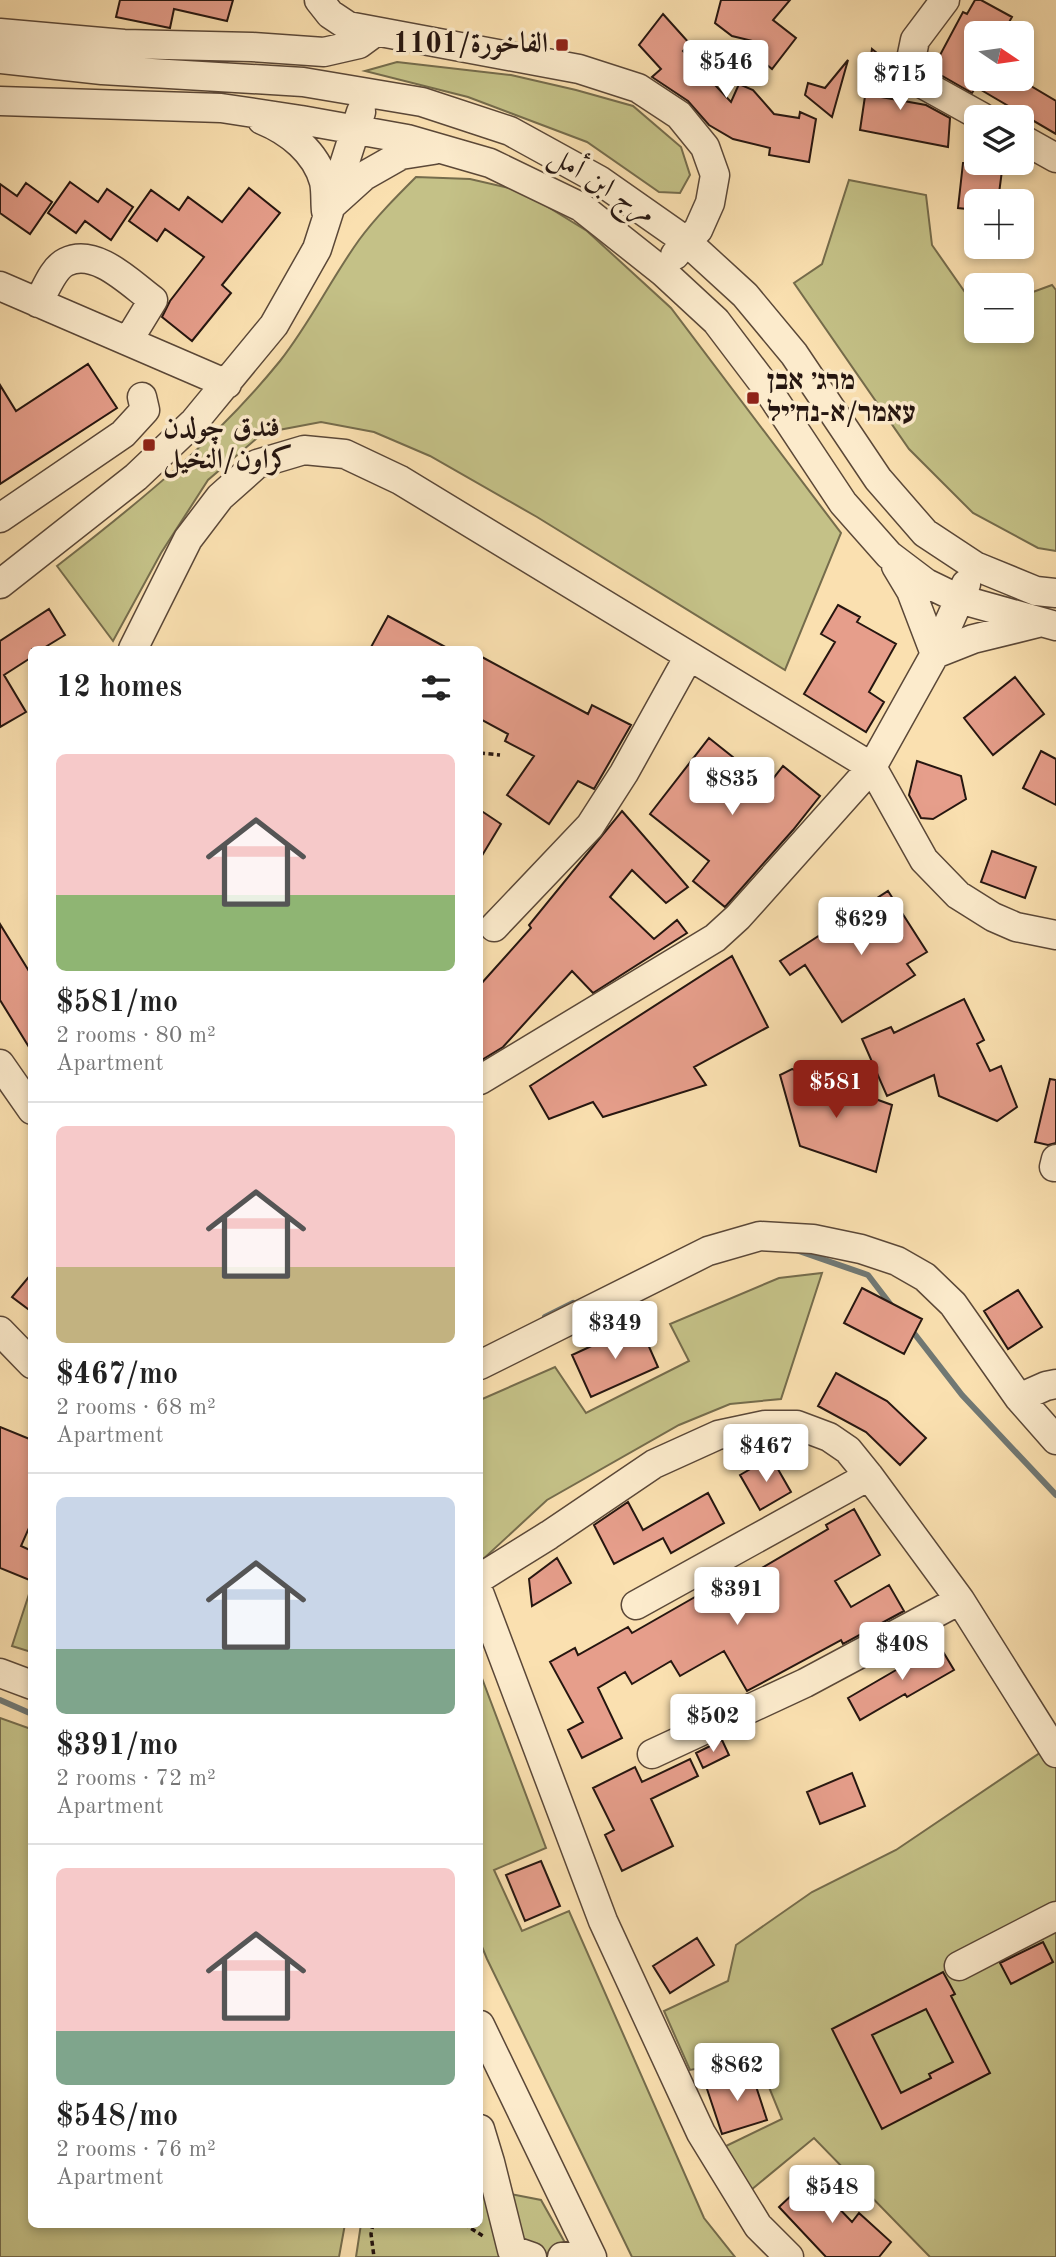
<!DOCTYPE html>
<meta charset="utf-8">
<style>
body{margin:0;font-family:"Old Standard TT",Amiri,"Frank Ruhl Libre",serif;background:#f2f2f2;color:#222;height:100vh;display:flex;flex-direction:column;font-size:26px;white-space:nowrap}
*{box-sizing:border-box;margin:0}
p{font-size:23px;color:#767676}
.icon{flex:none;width:38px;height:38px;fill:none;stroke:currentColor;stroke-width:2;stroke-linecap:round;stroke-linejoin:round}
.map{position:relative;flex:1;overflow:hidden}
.panel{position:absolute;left:28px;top:646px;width:455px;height:1582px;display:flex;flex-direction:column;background:#fff;border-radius:10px;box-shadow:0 4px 10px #0003}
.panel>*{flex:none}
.needle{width:46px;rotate:103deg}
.controls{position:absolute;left:964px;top:21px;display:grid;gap:14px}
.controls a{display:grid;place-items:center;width:70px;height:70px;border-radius:10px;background:#fff;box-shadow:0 4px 10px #0003;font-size:35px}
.price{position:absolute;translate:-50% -60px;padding:0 16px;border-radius:7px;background:#fff;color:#222;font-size:23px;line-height:46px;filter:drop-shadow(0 2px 4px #0008)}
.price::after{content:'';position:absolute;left:50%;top:42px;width:21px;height:16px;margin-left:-10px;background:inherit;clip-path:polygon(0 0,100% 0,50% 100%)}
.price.active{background:#8f2418;color:#fff}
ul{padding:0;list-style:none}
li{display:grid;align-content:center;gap:14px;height:371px;padding:0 28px}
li+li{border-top:2px solid #e0e0e0}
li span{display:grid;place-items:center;height:217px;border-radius:10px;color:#555}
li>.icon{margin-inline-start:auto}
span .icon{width:126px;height:126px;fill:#fffc;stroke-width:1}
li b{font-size:30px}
h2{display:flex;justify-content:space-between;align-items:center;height:84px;padding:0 28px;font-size:30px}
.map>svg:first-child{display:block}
.green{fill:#c4c187;stroke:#756c4c;stroke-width:2}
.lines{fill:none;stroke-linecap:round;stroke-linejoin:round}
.stream{stroke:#707874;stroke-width:6}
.building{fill:#e69e8b;stroke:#261610;stroke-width:2;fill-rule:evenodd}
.minor-casing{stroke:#5b4838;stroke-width:31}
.path{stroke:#261610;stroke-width:3.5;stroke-dasharray:5 3.5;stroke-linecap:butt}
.minor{stroke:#fcebcc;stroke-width:28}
.poi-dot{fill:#8f2418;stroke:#fcebcc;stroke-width:2.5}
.labels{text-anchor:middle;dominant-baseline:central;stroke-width:7;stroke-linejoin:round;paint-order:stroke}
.poi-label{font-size:28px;font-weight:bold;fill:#261610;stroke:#fcebcc;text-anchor:start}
.street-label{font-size:28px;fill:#261610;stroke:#fcebcc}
</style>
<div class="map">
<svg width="1056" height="2257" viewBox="0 0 1056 2257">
<rect width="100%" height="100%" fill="#fae0b0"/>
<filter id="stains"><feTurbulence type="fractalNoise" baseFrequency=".00286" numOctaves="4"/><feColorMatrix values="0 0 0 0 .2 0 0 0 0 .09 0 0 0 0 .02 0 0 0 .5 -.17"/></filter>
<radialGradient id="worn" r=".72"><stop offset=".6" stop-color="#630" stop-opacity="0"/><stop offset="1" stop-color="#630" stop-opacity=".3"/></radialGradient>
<path class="green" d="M397,62L511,75L576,90L633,106L681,147L690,175L680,193L659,192L587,142L468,97L365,71Z
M416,177L470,179L522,191L587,231L671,308L841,533L785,670L537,517L430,456L374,432L321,422L263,433L208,480L161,553L113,641L57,566C137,504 216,440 280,361C310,323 331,279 359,240C376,217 396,197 416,177Z
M849,180L926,195L932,245L976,308V331H1022V296L1052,285L1056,290V551L1038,548L973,513L909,449L794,283L822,264Z
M822,1273L781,1399L730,1404L679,1425L547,1500L480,1562V1400L555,1367L586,1413L689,1361L670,1324L779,1278Z
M31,1588H32L31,1652L12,1646Z
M480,1673L546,1848L494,1870L522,1931L569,1911L704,2218L735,2257H632L487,1959L480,1942Z
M0,1718L31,1729L32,2224H345L339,2257H0Z
M1056,1742V2257H930L814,2138L751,2190L724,2147L782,2119L757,2058L690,2070L664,2011L728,1981L736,1945L812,1892L896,1850Z
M480,2188L541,2200L573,2257H356L361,2224H480Z"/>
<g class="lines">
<path class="stream" d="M796,1250L868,1275L894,1309
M545,1317L573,1303
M910,1328L962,1395L1056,1495
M0,1700L32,1714"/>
</g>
<path class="building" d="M120,0H233L227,21L174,9L170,28L116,17Z
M721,0H790L773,20L796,38L772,69L750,51L757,42L732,36L715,23Z
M975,0H981L1012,17L1003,33H976V79H1019L1056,101V134L976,87L972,93L932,70L963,12L967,14Z
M663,14L690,44L683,51L731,102L739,84L753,90L774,114L799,118L800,112L816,119L809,162L769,155L770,148L733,139L709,125L688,101L652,77L661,69L639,45Z
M872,49L894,67L870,95L926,105L950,118L948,147L860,130Z
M848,60L832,117L805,95L808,83L825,88Z
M963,163H1003L998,201H976V210L958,208Z
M70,182L98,202L107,189L133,207L111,240L85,221L76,233L48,213Z
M26,183L52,202L30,234L0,213V184L17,196Z
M249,188L280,213L222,285L231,293L192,341L162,317L170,301L204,257L165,229L157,241L129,221L151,190L179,210L188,197L222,222Z
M88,364L117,408L0,484V385L16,411Z
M838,605L860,617L857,622L896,644L869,692L884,702L866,732L804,694L835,642L821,634Z
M49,609L65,635L42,649H32V657L4,675L26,712L0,727V641Z
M388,616L449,649H370Z
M480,656L588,714L592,705L631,725L594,789L578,781L549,824L507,795L534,756L505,741L508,734L480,719Z
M1015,677L1044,714L993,755L964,718Z
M709,738L768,785L783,766L820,796L793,830L725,907L693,881L709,861L650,814Z
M1041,751L1056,759V805L1023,788Z
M917,761L961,776L966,799L933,819L921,818L909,795Z
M480,810L501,824L480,859Z
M622,811L688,887L666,903L632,870L610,897L654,939L677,920L687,933L593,993L572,971L503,1047L480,1061V985L531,928L529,925Z
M992,851L1036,867L1025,898L981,882Z
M888,891L927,952L907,964L915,975L842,1022L805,965L790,975L780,961Z
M0,924L32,976V1052L0,1000Z
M732,956L768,1027L694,1067L706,1085L603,1117L593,1102L549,1119L530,1086Z
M964,999L984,1040L977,1044L990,1071L1001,1066L1017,1107L997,1121L939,1096L934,1075L887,1096L862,1039L891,1027L894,1033Z
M792,1069L892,1105L876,1172L800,1146L780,1075Z
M1050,1079L1056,1080V1143L1048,1145L1035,1142Z
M32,1273V1312L12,1297Z
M862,1288L922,1319L904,1354L844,1323Z
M1018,1290L1042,1327L1008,1349L984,1311Z
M639,1324L658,1367L591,1397L572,1355Z
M836,1373L887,1401L926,1438L900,1465L866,1432L818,1406Z
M0,1427L32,1440V1521L21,1546L32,1551V1581L0,1568Z
M771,1457L791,1492L760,1510L740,1475Z
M708,1493L724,1523L671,1553L663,1538L614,1564L594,1525L628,1502L643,1530Z
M854,1509L880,1555L835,1581L851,1607L889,1585L904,1611L843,1644L841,1640L747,1691L724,1651L680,1676L671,1661L632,1684L625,1672L598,1688L622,1738L582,1758L568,1730L583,1722L550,1662L575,1648L578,1655L628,1627L632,1633L723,1581L728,1588L828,1529L826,1525Z
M557,1558L571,1583L532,1606L529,1579Z
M939,1645L954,1670L907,1697L905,1694L860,1720L848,1698Z
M722,1740L729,1755L703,1768L696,1753Z
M690,1759L698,1776L651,1799L673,1846L622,1871L605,1835L614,1830L593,1788L635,1767L642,1782Z
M852,1773L865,1806L820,1824L807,1792Z
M541,1861L560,1906L525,1921L506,1875Z
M697,1938L714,1965L670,1993L653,1966Z
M1043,1942L1053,1962L1011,1984L1000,1963Z
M943,1972L955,1994L951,1996L990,2073L882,2129L832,2029ZM926,2009L953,2062L929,2074L931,2078L901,2093L872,2035Z
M751,2071L767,2120L722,2134L706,2086Z
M810,2178L852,2222L859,2213L891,2242L879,2257H826L779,2207Z"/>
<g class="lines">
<g class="minor-casing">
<path id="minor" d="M319,0L330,14L348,26L579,69L638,88L679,115L705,147L715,175L710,203L698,230L686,241L675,255
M945,0L915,40L910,64L919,82L982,117
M0,33L124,44L252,47L324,52L359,44L374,33
M0,59L102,70L303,82L422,102L510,131L599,180L686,241L745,295L794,354L878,479L925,533L975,566L1036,591L1056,593
M0,101L221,108L301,120L407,139L490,163L581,207L663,272L716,321L766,387L843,503L889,555L926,583L959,599L1056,626
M262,120C289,131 316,152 324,182C326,191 325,202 326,211
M1022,139L1056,158
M333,204L364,176L401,155L433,150
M0,286L227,384
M38,303C45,291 53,268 66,262C96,247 131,284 153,300L128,341
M0,518L123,434L145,410L142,397
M896,566L911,591L935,654L973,639L1038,623
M0,584L136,477L194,422L274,325L317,249L361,112
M133,649L188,539L220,497L257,464L304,450L345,454L400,480L872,767L924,860L958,895L993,917L1016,927L1056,935
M494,927L590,826L624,773L689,656
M0,1064L32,1110
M480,1080L715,938L738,917L872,767L935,654L966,584
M1054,1167L1056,1159
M0,1331L32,1364
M480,1365L708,1251L760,1236L813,1239L861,1249L897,1261L925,1277L953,1304L1019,1398L1056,1440
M1019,1398L1046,1386L1056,1384
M480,1578L549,1535L654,1464L718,1435L765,1425H797L829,1437L848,1450L869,1476L960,1600L1056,1753
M480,1595L603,1921L701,2133L758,2226L789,2257
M636,1605L869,1476
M0,1673L32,1685
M652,1754L805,1683L960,1600
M959,1966L1056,1916
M480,2025L592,2257
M480,2129L490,2162L512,2250L532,2257
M562,2257L590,2254"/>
</g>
<path class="path" d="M480,753L500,755
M373,2224L371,2234L374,2257
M464,2224L483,2236"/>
<use href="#minor" class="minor"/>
</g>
<g class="poi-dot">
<rect x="555" y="38" width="14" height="14" rx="3.5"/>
<rect x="746" y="391" width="14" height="14" rx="3.5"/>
<rect x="142" y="438" width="14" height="14" rx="3.5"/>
</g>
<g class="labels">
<g class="poi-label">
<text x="548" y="45" text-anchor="end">الفاخورة/1101</text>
<text x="767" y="382">מרג׳ אבן<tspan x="767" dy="32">עאמר/א-נח׳יל</tspan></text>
<text x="163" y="429">فندق چولدن<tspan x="163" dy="32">كراون/النخيل</tspan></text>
</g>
<g class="street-label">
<text transform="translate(602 186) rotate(32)">مرج ابن أمل</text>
</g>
</g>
<rect width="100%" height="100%" filter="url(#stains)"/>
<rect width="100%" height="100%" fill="url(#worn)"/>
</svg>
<div class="controls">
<a><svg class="needle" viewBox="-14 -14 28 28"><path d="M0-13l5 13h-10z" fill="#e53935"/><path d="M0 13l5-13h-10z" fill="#767676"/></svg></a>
<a><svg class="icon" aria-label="layers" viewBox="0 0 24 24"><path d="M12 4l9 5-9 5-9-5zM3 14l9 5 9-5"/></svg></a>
<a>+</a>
<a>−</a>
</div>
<b class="price" style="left:726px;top:100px">$546</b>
<b class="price" style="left:900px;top:112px">$715</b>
<b class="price" style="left:732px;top:817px">$835</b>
<b class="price" style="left:861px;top:957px">$629</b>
<b class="price active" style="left:836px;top:1120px">$581</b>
<b class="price" style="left:615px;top:1361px">$349</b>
<b class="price" style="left:766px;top:1484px">$467</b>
<b class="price" style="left:737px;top:1627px">$391</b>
<b class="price" style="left:902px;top:1682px">$408</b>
<b class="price" style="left:713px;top:1754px">$502</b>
<b class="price" style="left:737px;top:2103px">$862</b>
<b class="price" style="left:832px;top:2225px">$548</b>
<section class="panel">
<h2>12 homes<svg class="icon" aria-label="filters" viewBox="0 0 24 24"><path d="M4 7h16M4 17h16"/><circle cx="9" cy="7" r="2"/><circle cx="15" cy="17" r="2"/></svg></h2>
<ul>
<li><span style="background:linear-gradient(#f6c9c9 65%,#8fb573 0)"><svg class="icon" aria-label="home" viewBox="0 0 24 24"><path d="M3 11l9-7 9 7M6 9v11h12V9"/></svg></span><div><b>$581/mo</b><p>2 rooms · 80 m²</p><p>Apartment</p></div></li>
<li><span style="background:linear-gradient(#f6c9c9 65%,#c2b280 0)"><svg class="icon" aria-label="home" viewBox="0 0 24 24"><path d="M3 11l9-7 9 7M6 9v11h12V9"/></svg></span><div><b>$467/mo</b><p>2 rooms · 68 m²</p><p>Apartment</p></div></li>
<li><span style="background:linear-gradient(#c9d6e8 70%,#7fa58c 0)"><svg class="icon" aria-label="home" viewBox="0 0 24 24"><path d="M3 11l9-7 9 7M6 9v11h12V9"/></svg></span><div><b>$391/mo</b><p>2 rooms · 72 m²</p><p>Apartment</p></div></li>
<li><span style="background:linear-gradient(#f6c9c9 75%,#7fa58c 0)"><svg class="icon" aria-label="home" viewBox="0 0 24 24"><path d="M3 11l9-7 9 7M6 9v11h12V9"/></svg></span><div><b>$548/mo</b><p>2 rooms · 76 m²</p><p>Apartment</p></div></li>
</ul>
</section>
</div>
